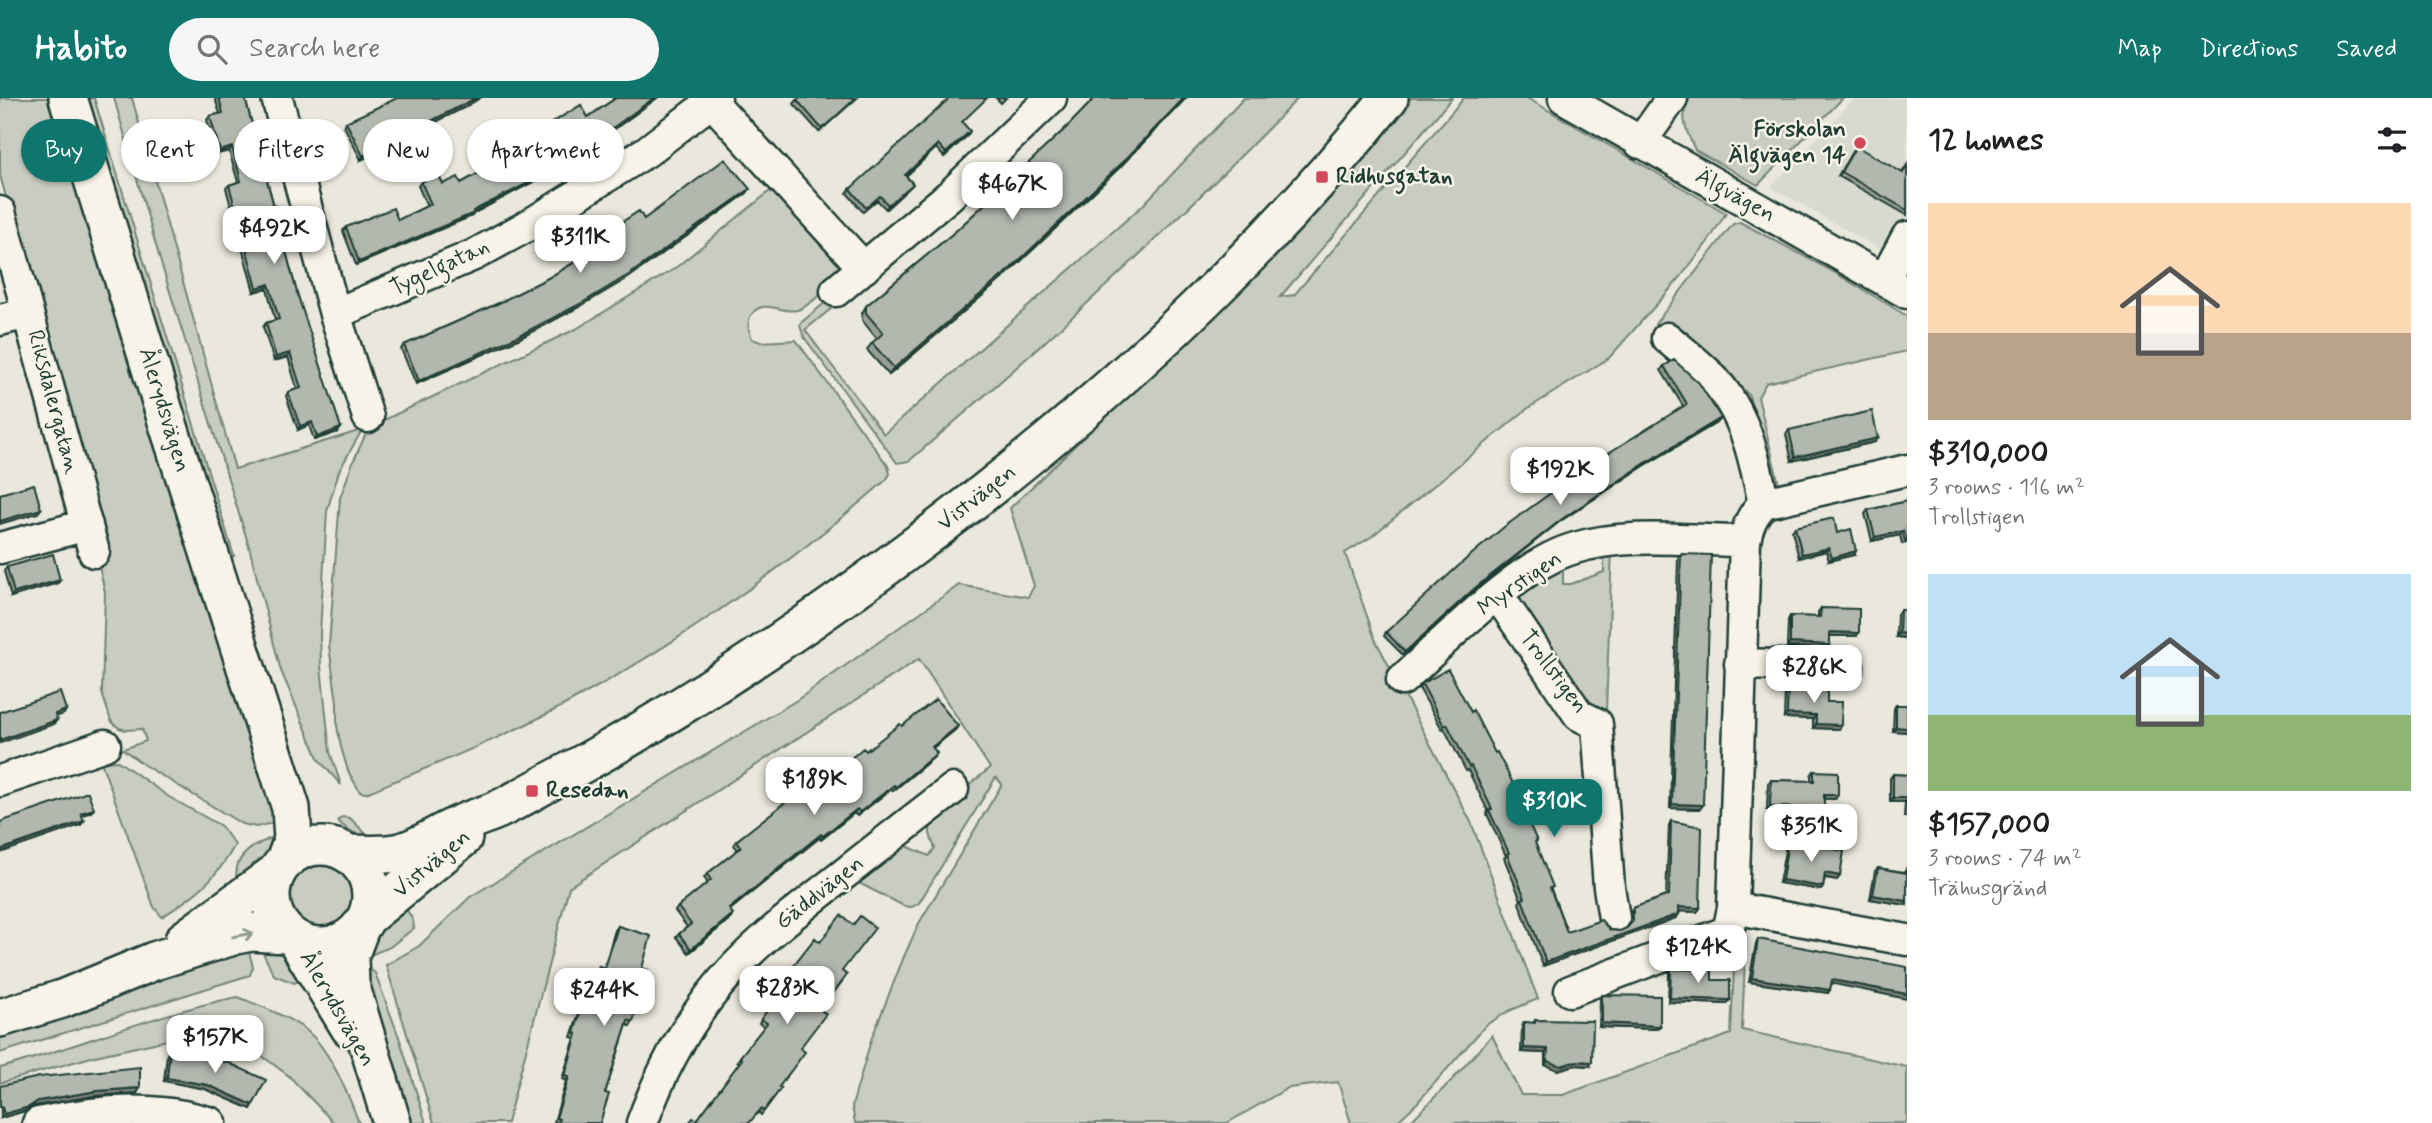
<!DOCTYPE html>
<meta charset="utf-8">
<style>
body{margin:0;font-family:Mynerve,sans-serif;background:#f6f6f6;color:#202124;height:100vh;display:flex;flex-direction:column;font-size:26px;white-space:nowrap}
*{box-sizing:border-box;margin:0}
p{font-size:23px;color:#757577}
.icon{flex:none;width:38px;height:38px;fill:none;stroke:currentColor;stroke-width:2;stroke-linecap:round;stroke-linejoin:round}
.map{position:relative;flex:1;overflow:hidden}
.panel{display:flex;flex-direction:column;background:#fff;width:525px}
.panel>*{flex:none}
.hud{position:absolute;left:21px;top:21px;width:665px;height:63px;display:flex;gap:14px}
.price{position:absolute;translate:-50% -60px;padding:0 16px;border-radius:14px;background:#fff;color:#222;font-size:23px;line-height:46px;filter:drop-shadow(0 2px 4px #0008)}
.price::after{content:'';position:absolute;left:50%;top:42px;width:21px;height:16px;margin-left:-10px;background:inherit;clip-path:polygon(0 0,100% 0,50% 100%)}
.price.on{background:#0f766e;color:#fff}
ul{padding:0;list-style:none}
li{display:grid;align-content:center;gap:14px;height:371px;padding:0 21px}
li span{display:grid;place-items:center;height:217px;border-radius:0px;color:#555}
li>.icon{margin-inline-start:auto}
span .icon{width:126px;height:126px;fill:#fffc;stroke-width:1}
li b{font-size:30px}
h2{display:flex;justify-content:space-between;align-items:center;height:84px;padding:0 21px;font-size:30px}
.pill{padding:0 24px;border-radius:32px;background:#fff;box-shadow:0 2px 5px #0004;font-size:24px;line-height:63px}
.pill.on{background:#0f766e;color:#fff}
header{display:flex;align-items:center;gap:42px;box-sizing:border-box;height:98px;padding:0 35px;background:#0f766e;color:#fff}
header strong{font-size:33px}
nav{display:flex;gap:38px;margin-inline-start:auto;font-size:24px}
.search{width:490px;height:63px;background:#f6f6f6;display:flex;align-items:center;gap:18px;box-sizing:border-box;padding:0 24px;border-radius:38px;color:#757577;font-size:26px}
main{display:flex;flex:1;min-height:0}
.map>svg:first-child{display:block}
.built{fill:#d9dacf}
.green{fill:#c8ccc1;stroke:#74847a;stroke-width:2}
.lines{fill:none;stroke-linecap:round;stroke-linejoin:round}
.minor-casing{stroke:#1f3d34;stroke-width:35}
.major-casing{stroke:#1f3d34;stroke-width:42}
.minor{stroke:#f7f3e8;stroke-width:30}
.major{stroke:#f7f3e8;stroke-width:37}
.wall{fill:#999e96;stroke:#1f3d34;stroke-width:2}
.shaded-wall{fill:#7d817a;stroke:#1f3d34;stroke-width:2}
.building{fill:#b2b8ae;stroke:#1f3d34;stroke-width:2}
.oneway{stroke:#8b988e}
.poi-dot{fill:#d1495b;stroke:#f7f3e8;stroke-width:2.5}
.labels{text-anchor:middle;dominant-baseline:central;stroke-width:5;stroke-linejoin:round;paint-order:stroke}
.poi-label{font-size:23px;font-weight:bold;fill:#1f3d34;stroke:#f7f3e8;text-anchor:start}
.street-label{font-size:23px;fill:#1f3d34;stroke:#f7f3e8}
</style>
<header>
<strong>Habito</strong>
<div class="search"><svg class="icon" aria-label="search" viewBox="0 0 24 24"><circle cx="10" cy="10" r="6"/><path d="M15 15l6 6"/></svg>Search here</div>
<nav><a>Map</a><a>Directions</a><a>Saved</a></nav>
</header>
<main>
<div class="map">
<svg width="1907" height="1025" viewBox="0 0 1907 1025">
<rect width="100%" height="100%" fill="#eae8dd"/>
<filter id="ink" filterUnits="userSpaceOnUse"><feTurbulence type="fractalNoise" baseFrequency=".0143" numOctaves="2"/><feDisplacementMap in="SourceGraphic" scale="14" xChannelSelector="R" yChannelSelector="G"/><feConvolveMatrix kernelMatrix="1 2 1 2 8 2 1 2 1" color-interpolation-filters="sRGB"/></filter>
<g filter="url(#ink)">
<path class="built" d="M1855,0H1907V167L1771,89Z"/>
<path class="green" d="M0,0H55L281,723L256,729L242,726L144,667L123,651L146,643L142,631L126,632L119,630L111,623L102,595L105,494L56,282L0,77Z
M85,0H94L234,458L225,461Z
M114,0H132L235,371L362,332L339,373L327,413L320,535L321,568L330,654L341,687L319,662L281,573L248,445L161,165Z
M1244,0H1298C1175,127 1044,248 909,363L897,365L804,239L800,228L802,224L827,203L832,210L805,232L884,336L1143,107Z
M1411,0H1452L1280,199L1294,197L1464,0H1527L1726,115L1710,141L1679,181L1609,260L1527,311L1371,439L1345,455L1375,541L1471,724L1538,901L1509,913L1486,927L1417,1005L1396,1025H1351L1338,984L1288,990L1227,1025H855L852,1008L871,942L903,861L918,827L1002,686L996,679L919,805L912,809L904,808L851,781L902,746L929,758L935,750C929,737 928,730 934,716L990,670L919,561L569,789L507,1025H434L386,867L419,848L470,799L797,602L959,487L1028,499L1034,488L1010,410L1222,206L1354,67Z
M1690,0H1843L1758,87L1695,52C1687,35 1678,17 1690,0Z
M775,89C792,108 828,141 837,163C839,167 839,174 837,178C834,187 806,210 797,212C783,216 763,200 752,216C746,224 749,232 752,241L761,244L796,242L888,368L890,376L886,382C791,465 690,538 579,599C511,637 438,665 366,695L360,694L348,673L341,649L337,628V604L329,548L340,400L353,364L369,329L576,231L674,171Z
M1740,124L1832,173L1907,218V253L1766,285L1758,299L1779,386L1768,389L1749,297L1679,229L1667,236L1655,226L1733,126Z
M1612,450L1606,613L1579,608L1516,501L1524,491L1563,472V486H1571L1604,474V455Z
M118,663L169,699L221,728L235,747C216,782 194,798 162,819L154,809L101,664Z
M342,719L350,720L369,739C356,738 346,731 337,723Z
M280,737L270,757L237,782C231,756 259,744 280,737Z
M288 798a33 33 0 1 1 66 0a33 33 0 1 1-66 0Z
M402,804L413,822L414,830L390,849L368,858L365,848Z
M1746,838L1742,932L1907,969V1025H1409L1454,980L1492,937L1521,997H1563L1731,936L1735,844Z
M247,846L253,869L250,877L0,955V933Z
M261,846L284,855L306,880L294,885L274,877L262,853Z
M371,872L375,875L399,939L426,1025H406L358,875Z
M238,899C260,908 286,917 306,932C329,950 349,998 359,1025H334L289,978L242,943L186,938L95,958L0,985V970C80,948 157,915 238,899Z"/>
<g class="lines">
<g class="minor-casing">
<path id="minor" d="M277,0L335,216L368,319
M1564,0L1907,195
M712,4L864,170
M1640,45L1672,0
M0,114L94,454
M1884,182L1907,139
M836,193L950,97L1051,0
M335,216L474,157L529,127L646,54L716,0
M0,222L28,215
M1667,240C1690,259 1717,279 1732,306C1750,336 1756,371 1764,405
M0,450L87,427
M1497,496L1579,617L1597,626L1609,789L1614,820
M1740,566L1848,569
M1402,582C1446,542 1518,466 1575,450C1628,434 1689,443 1745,443
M0,683L105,647
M1733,810L1907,842
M1570,893L1723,835L1729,829L1733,810L1745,443C1748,427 1752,417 1764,405L1907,372
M38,1025C95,1012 155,1007 211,1025
M642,1025C658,981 681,936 710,898C746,851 793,816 839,780C877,750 915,720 953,691"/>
</g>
<g class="major-casing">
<path id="major" d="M68,0L167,323L291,710L293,741L285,763
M271 798a50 50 0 1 1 100 0a50 50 0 1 1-100 0Z
M348,756C365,756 384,758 401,754C420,749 436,737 454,729C468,722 483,718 497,712C520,701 543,687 566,675C678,615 783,544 886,469C1072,333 1244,180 1389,0
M367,819L463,740
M360,830L349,859L350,886L392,1025
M184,842L277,774
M297,843L350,930
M0,920L62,901L154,863L236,837L251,834L287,836"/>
</g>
<use href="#minor" class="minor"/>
<use href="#major" class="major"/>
</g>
<path class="wall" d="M215,0H245L297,195L338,334L314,342L309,327L298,332L286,298L288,294L297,291L288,259L274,263L263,229L266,225L275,222L267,190L254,194L226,90L229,87L238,84L229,53L217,56L207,22L210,18L220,16Z
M613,0H657L598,43L535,83L474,115L472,118L356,167L343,133L346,129L398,122L427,108L418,88L421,84L443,86L461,85L488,70L486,66L488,62L535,37L537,34L588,19L614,1Z
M857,0L819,34L794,6L797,2Z
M996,0H1006L1001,5Z
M1095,0H1186L1118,71L1003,180L889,277L867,252L872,245L877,241L862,222V215L866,208L957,132L1067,29Z
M465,9L361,62L344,28L346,24Z
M963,24L968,37L944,59L936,50L906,78L913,86L910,89L886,111L877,102L863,114L847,95L850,91Z
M1853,52L1902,75L1907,67V117L1838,78Z
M747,95L628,180L579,209L520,240L416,286L401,251L404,247L499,205L548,180L583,159L580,154L582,150L644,121Z
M1664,268L1721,320L1718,324L1644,368L1559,424L1473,493L1403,557L1384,538L1386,534L1683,308L1661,272Z
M1789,332L1875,344L1792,363L1786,336Z
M1907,403V445L1902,446L1900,437L1872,443L1865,416L1868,412Z
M1795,429L1854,457L1829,463L1826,453L1799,460L1792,433Z
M1681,456L1700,711L1670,710L1678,460Z
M7,469L60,482L58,485L11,499L4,473Z
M1821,510L1856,538H1830L1827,550L1787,549L1788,522L1790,518L1818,519V514Z
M1900,512L1907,540L1896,539L1897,516Z
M1422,586L1471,614L1519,697L1517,700L1567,834L1610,832L1620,833L1627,830L1630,826L1631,814L1633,810L1666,798L1669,727L1671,723L1700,810L1697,814L1678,813L1679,816L1676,820L1543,868L1519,805L1521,802L1504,760L1506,758L1487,716L1488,713L1468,672L1466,673L1444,630L1442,631L1419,590Z
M1788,589L1827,604L1841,627L1839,631L1813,630V621L1784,620L1785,593Z
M1896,607H1907V634L1893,633L1894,610Z
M902,628H958L955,632L933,650L934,659L893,693L891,691L857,718L854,715L821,742L819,740L730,812L733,816L731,820L689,855L676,839L679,836L687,829L675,813L678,809L708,785L704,780L707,776L738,752L734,747L736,743L794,702Z
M1814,673L1835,701H1824L1821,714L1767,712L1768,685L1771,682L1811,683V677Z
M1893,676L1907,677V719H1904L1905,704H1890V680Z
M1788,743L1840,778L1837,782L1825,780L1823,789L1821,792L1779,785L1786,747Z
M1907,768V807L1870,801L1875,773L1878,770L1905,774Z
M618,828L642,870L633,924L630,928L627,927L605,995L600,1025H557L554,1024L566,983L562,981L575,940L571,939L580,912L582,908L585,909L597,872L599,868L604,870L615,832Z
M815,840L842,873L779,989L781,990L761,1017L758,1014L697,1022L740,965L737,963L764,929L759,925L784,890L779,886Z
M1758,841L1831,886L1828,895L1749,884L1756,845Z
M1671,871L1712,882L1727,906L1668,904L1669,875Z
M1602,897L1660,928L1657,931L1599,929L1600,901Z
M1535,922L1590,968L1575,967L1558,972L1545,967V955L1521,954L1522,928L1524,924L1533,925Z
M170,952L253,1007L251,1011L205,991L164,983L167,956Z
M0,988L140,990L137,995L94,998L34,1008L25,1013L1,1020Z"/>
<path class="shaded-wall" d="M476,0H480L465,9L361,62L363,58Z
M654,0H657L598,43L535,83L474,115L472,118L356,167L359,164Z
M1184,0H1186L1118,71L1003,180L889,277L894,270Z
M970,33L968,37L944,59L946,55Z
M938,46L936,50L903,81L905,77Z
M232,49L229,53L217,56L220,53Z
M913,86L910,89L886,111L888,107Z
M750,91L747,95L628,180L579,209L520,240L416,286L419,283Z
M269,186L267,190L254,194L257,190Z
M290,255L288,259L274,263L276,259Z
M1721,320L1718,324L1644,368L1559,424L1473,493L1403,557L1405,554L1475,490L1562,421L1647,364Z
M312,324L309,327L298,332L300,328Z
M341,330L338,334L314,342L317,339Z
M1878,340L1875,344L1792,363L1795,359Z
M41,411L38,415L0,426V423Z
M1903,433L1900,437L1872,443L1875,439Z
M1829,450L1826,453L1799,460L1802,456Z
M1856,453L1854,457L1829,463L1832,460Z
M60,482L58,485L11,499L14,495Z
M1830,534L1859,535L1856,538H1827Z
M1899,535L1907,536V540L1896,539Z
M1790,545L1830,547L1827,550L1787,549Z
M66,612L64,616L52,620L55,616Z
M1787,616L1816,617L1813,621L1784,620Z
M57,622L54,626L0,645V642Z
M1816,626L1841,627L1839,631L1813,630Z
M958,628L955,632L929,652L932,649Z
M1896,629L1907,630V634L1893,633Z
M937,655L934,659L893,693L896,689Z
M894,687L891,691L857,718L860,714Z
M1824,697H1838L1835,701H1821Z
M1893,700H1907L1905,704H1890Z
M1672,706L1703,707L1700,711L1670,710Z
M1770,709L1824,710L1821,714L1767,712Z
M94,711L91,714L78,719L81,715Z
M857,711L854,715L821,742L823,738Z
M84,723L81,727L0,755V752Z
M821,736L819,740L726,815L729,811Z
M1825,775L1840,778L1837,782L1823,779Z
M1782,782L1823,789L1821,792L1779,785Z
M1873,797L1907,803V807L1870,801Z
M1678,809L1700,810L1697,814L1675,813Z
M733,816L731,820L689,855L691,851Z
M1679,816L1676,820L1543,868L1546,864Z
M1752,880L1830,892L1828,895L1749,884Z
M1832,882L1907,896V901L1829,885Z
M1670,900L1730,902L1727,906L1668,904Z
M1602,925L1660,928L1657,931L1599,929Z
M1524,950L1548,951L1545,955L1521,954Z
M1547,963H1577L1592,964L1590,968L1575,967L1558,972L1545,967Z
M565,978L569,979L566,983L562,981Z
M167,980L208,987L253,1007L251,1011L205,991L164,983Z
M140,990L137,995L94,998L34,1008L25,1013L1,1020L4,1016L38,1003L97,993Z"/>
<path class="building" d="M219,0H245L297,195L341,330L317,339L312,324L300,328L288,294L301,290L290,255L276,259L266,225L279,221L269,186L257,190L229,87L241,83L232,49L220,53L210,18L223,15Z
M397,0H476L363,58L346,24Z
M616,0H654L600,39L538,80L473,113L474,115L359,164L346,129L393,110L398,122L431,106L421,84L438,76L443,86L458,79L461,85L492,68L488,62L538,35L537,34L581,7L588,19Z
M799,0H856L822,31L797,2Z
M950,0H987L962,24L970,33L946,55L938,46L905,77L913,86L888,107L880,98L866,110L850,91Z
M1095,0H1184L1122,65L1008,173L894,270L872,245L883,235L866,215V208L957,132L1067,29Z
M1856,48L1903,75L1907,67V112L1841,74Z
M725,61L750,91L630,176L582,205L522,236L419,283L404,247L499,205L548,180L587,157L582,150L639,113L644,121Z
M1674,262L1699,285L1721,320L1647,364L1562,421L1475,490L1405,554L1386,534L1465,462L1504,429L1589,367L1687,306L1664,268Z
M1872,313L1878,340L1795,359L1789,332Z
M34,386L41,411L0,423V396Z
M1907,403V442L1905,443L1903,433L1875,439L1868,412Z
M1834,420L1837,435L1851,431L1856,453L1832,460L1829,450L1802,456L1795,429Z
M53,456L60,482L14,495L7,469Z
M1681,456L1711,457L1703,707L1672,706Z
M1821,510L1859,511V535L1830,534V547L1790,545V518L1820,519Z
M1900,512H1907V536L1899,535Z
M1448,571L1471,614L1473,612L1495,655L1497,654L1519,697L1517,699L1537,743L1535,744L1553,789L1550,790L1567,834L1601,822L1610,832L1620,833L1627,830L1633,823V810L1669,797L1671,723L1702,729L1700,810L1678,809L1679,816L1546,864L1522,801L1525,800L1507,756L1509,755L1489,712L1492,711L1471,668L1469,669L1447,626L1444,628L1422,586Z
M1788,589L1827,590V604H1842L1841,627L1816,626V617L1787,616Z
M60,594L66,612L55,616L57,622L0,642V614Z
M936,601L958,628L932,649L937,655L896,689L894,687L860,714L857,711L823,738L821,736L729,811L733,816L691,851L679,836L691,826L678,809L711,782L707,776L741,749L736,743L792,699L794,702L827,675L830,678L863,650L866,653L900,626L902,628Z
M1896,607H1907V630L1896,629Z
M1814,673L1838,674V697H1824V710L1770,709L1771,682L1814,683Z
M1893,676L1907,677V700H1893Z
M88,694L94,711L81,715L84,723L0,752V724Z
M1788,743L1844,753L1840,778L1825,775L1823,789L1782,782Z
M1878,770L1907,775V803L1873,797Z
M841,817L853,827L860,818L875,830L842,873L847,877L821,912L826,916L800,950L805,954L779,989L781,990L764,1013L761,1011L749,1025H689L693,1020L697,1022L742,961L740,959L767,925L761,921L787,886L782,882L815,840L820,844Z
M618,828L651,838L642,870L648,872L633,924L628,922L605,995L609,996L600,1025H558L559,1021L556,1020L569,979L565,978L577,936L574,935L582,908L586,910L599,868L605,870Z
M1758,841L1907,869V896L1832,882L1830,892L1752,880Z
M1671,871L1712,872V882H1730V902L1670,900Z
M1602,897L1660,898V928L1602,925Z
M1535,922L1593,923L1592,964L1577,963L1561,968L1547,963L1548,951L1524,950V924L1535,925Z
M170,952L199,957L229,965L266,982L253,1007L208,987L167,980Z
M140,969V990L97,993L38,1003L29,1009L4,1016L2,1009H0V988L39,979Z"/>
<defs><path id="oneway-shaft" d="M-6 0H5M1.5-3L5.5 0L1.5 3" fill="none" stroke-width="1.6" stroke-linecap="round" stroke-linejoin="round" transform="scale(1.75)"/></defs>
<use class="oneway" href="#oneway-shaft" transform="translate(243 837) rotate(-10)"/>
</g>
<g class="poi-dot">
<circle cx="1860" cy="45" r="7"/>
<rect x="1315" y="72" width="14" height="14" rx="3.5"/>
<rect x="525" y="686" width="14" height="14" rx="3.5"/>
</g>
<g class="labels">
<g class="poi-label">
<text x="1846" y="32" text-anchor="end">Förskolan<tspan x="1846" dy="26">Älgvägen 14</tspan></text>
<text x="1336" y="79">Ridhusgatan</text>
<text x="546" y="693">Resedan</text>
</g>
<g class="street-label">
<text transform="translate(1735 98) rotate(29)">Älgvägen</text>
<text transform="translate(440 170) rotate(-25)">Tygelgatan</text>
<text transform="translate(53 304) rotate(75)">Riksdalergatan</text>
<text transform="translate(164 312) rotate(73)">Ålerydsvägen</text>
<text transform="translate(977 400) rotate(-38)">Vistvägen</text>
<text transform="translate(1520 486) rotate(-35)">Myrstigen</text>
<text transform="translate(1553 574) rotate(53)">Trollstigen</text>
<text transform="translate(432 766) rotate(-40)">Vistvägen</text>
<text transform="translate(820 795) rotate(-38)">Gäddvägen</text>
<text transform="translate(337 911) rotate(60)">Ålerydsvägen</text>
</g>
</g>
</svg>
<b class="price" style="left:1012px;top:124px">$467K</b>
<b class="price" style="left:274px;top:168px">$492K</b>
<b class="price" style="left:580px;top:177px">$311K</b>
<b class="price" style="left:1560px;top:409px">$192K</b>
<b class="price" style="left:1814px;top:607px">$286K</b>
<b class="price" style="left:814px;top:719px">$189K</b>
<b class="price on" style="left:1554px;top:741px">$310K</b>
<b class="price" style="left:1811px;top:766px">$351K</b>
<b class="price" style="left:1698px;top:887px">$124K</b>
<b class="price" style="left:787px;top:928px">$283K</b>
<b class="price" style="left:604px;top:930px">$244K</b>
<b class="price" style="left:215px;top:977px">$157K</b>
<div class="hud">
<a class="pill on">Buy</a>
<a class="pill">Rent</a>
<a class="pill">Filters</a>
<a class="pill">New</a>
<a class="pill">Apartment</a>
</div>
</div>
<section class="panel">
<h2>12 homes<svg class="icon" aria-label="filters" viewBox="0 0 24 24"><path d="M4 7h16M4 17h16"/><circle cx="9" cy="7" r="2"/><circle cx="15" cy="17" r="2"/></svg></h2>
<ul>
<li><span style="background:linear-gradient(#ffd9b3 60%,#b9a48a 0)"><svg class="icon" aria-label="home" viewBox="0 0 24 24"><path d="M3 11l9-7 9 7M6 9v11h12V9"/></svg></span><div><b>$310,000</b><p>3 rooms · 116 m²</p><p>Trollstigen</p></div></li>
<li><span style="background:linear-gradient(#bfe0f5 65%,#8fb573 0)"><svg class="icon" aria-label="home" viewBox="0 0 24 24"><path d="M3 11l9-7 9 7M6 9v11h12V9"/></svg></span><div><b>$157,000</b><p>3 rooms · 74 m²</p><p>Trähusgränd</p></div></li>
</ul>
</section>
</main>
